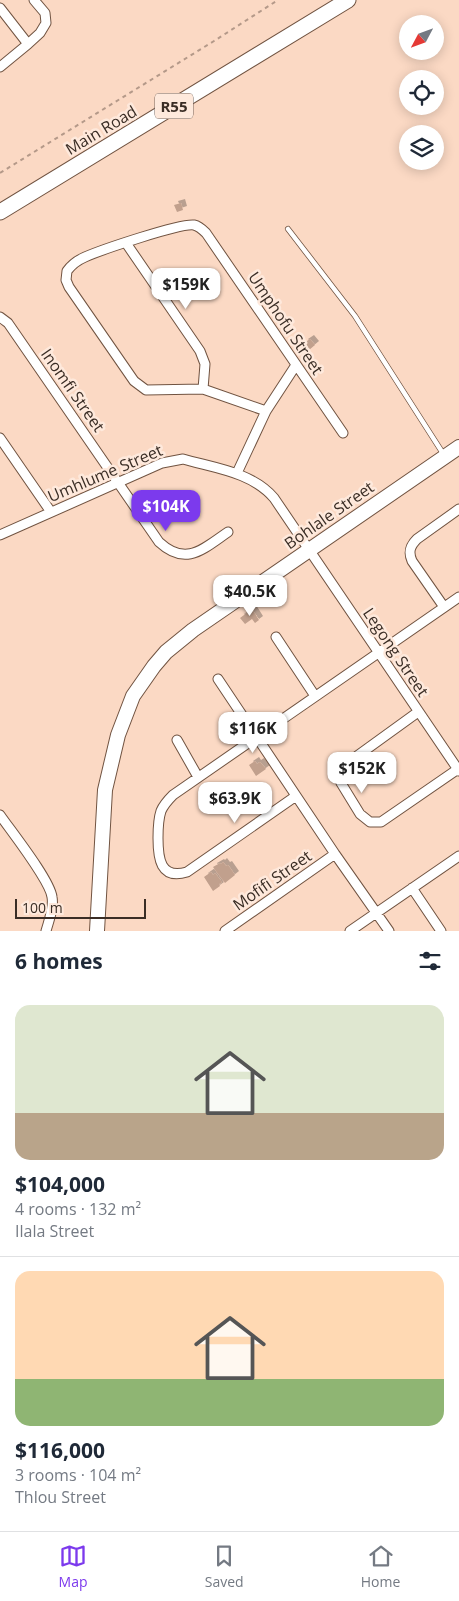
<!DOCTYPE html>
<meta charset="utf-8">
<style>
body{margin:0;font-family:"Open Sans",sans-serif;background:#f2f2f3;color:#1f2937;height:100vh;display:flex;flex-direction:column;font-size:19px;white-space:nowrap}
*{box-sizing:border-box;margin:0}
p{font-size:16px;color:#747a83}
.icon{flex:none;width:28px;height:28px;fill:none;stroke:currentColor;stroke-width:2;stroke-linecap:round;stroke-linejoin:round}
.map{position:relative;height:931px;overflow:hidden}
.panel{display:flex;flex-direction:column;background:#fff;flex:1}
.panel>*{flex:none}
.needle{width:32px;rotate:229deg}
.controls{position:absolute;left:399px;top:15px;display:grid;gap:10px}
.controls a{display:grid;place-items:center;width:45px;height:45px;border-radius:50%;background:#fff;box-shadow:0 2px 12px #0003;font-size:25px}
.scale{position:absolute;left:15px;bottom:12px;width:131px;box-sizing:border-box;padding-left:5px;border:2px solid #3a2d25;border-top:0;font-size:14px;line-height:18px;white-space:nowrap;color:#3a2d25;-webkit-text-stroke:4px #fee9dc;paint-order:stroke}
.price{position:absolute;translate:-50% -42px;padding:0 11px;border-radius:10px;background:#fff;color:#222;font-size:16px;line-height:32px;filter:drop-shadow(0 1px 2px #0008)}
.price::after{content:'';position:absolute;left:50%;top:30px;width:15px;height:11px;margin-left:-8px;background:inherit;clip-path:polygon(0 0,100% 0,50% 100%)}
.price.current{background:#7c3aed;color:#fff}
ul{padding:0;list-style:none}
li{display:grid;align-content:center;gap:10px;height:265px;padding:0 15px}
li+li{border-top:1px solid #e0e1e3}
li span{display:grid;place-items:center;height:155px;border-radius:15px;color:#555}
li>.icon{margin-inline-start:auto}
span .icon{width:90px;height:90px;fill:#fffc;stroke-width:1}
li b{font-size:21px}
h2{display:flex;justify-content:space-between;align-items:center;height:60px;padding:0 15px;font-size:21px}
.dock{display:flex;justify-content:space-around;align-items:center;height:70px;border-top:1px solid #e0e1e3;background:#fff;font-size:14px;color:#747a83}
.dock a{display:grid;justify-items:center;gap:2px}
.dock .current{color:#7c3aed}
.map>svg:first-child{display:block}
.building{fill:#c1a08d;filter:url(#shadow)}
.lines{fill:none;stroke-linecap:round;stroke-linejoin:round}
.lane-casing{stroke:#705341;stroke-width:6}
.street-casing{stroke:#705341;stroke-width:11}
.secondary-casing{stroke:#705341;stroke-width:16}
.primary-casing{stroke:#705341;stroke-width:17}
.path{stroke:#b49989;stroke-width:2;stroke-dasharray:4 4;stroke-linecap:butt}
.lane{stroke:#fff;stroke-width:4.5}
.street{stroke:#fff;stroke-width:9}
.secondary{stroke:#fff;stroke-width:14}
.primary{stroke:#fff;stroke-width:15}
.labels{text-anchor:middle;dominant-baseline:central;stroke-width:5;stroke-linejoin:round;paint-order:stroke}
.shield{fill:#fee9dc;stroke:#75655c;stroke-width:1}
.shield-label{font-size:15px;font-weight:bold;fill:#3a2d25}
.street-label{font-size:16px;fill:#3a2d25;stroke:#fee9dc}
</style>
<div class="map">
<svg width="459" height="931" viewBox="0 0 459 931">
<defs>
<filter id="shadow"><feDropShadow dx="4" dy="-4" stdDeviation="0" flood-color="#0004"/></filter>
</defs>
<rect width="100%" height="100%" fill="#fbd9c4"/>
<path class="building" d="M181,203L183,210L177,212L174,205Z
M310,339L315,345L309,350L304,343Z
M252,609L259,620L255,623L252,619L245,624L240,618Z
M255,761L257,764L260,762L266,769L256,776L249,765Z
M223,862L226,866L228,865L235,875L225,883L213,867L220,863L221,864Z
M211,872L213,875L215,873L222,882L219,884L220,886L213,891L204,877Z"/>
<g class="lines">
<g class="lane-casing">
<path id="lane" d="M288,229L355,316L444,455"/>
</g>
<g class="street-casing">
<path id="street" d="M0,8L28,44L0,67
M28,44L40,33L46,23L45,13L34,0
M126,243L200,351L205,364L203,389
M0,317L8,323L159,542C186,567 203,549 228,532
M266,411L203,389L146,390L134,381L69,287L66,280L67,271C72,264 78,260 85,257C101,250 180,223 194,225C199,226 202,229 206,233L343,433
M0,438L51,512
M237,473L266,411L296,365
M0,535L162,463L183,459C214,468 252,472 274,498L459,771
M444,607L412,561C408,552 410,546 417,539L459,509
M276,637L315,696
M218,679L335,854L389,931
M418,712L342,767L339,775L341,783L360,814L370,822H381L458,769
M177,740L198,777
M296,796L187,872C160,880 158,858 158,838C158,829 158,820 161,811C164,804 168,800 173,795L459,597
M0,815C11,831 50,880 52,897C54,908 49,920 46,931
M412,888L441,931
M225,931L335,854
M350,931L459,856"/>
</g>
<g class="secondary-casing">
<path id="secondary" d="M97,931L105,790L118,735L133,696L154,666L166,652L193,630L459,447"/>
</g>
<g class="primary-casing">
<path id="primary" d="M0,212L348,0"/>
</g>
<path class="path" d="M0,173L214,41L278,0"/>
<use href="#lane" class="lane"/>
<use href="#street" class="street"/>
<use href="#secondary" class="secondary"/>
<use href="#primary" class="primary"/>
</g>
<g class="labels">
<rect class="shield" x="155" y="93.5" width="38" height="25" rx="4"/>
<g class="shield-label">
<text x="174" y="106">R55</text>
</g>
<g class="street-label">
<text transform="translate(101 130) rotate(-31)">Main Road</text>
<text transform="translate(286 323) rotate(56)">Umphofu Street</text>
<text transform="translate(73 390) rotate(55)">Inomfi Street</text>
<text transform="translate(105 473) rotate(-23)">Umhlume Street</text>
<text transform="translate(329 515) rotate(-35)">Bohlale Street</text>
<text transform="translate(396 652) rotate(56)">Legong Street</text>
<text transform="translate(272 880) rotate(-35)">Mofifi Street</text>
</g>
</g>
</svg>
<div class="controls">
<a><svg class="needle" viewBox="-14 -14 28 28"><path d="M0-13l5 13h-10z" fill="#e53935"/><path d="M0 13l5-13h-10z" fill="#747a83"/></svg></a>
<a><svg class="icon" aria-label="locate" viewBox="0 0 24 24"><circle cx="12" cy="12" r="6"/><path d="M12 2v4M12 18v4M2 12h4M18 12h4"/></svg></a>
<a><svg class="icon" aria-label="layers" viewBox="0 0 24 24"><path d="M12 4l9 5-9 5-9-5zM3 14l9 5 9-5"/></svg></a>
</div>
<div class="scale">100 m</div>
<b class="price" style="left:186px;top:310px">$159K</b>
<b class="price current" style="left:166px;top:532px">$104K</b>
<b class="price" style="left:250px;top:617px">$40.5K</b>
<b class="price" style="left:253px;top:754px">$116K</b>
<b class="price" style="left:362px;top:794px">$152K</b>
<b class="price" style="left:235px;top:824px">$63.9K</b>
</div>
<section class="panel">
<h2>6 homes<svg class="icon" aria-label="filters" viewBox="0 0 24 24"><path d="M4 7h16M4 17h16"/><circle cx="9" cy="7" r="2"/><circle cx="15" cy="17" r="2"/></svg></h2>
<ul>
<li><span style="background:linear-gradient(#dfe7d0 70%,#b9a48a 0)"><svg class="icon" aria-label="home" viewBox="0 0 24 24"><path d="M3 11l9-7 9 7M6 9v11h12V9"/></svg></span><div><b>$104,000</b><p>4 rooms · 132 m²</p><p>Ilala Street</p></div></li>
<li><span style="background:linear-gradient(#ffd9b3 70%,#8fb573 0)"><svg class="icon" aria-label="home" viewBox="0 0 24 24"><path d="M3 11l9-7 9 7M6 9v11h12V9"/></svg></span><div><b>$116,000</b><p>3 rooms · 104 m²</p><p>Thlou Street</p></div></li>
</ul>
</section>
<nav class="dock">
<a class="current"><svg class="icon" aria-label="map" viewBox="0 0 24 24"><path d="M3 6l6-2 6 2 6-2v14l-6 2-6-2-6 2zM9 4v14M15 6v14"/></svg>Map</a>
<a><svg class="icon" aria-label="saved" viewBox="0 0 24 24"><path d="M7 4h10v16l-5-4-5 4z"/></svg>Saved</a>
<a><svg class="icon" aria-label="home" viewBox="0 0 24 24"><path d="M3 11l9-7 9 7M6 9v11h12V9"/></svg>Home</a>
</nav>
